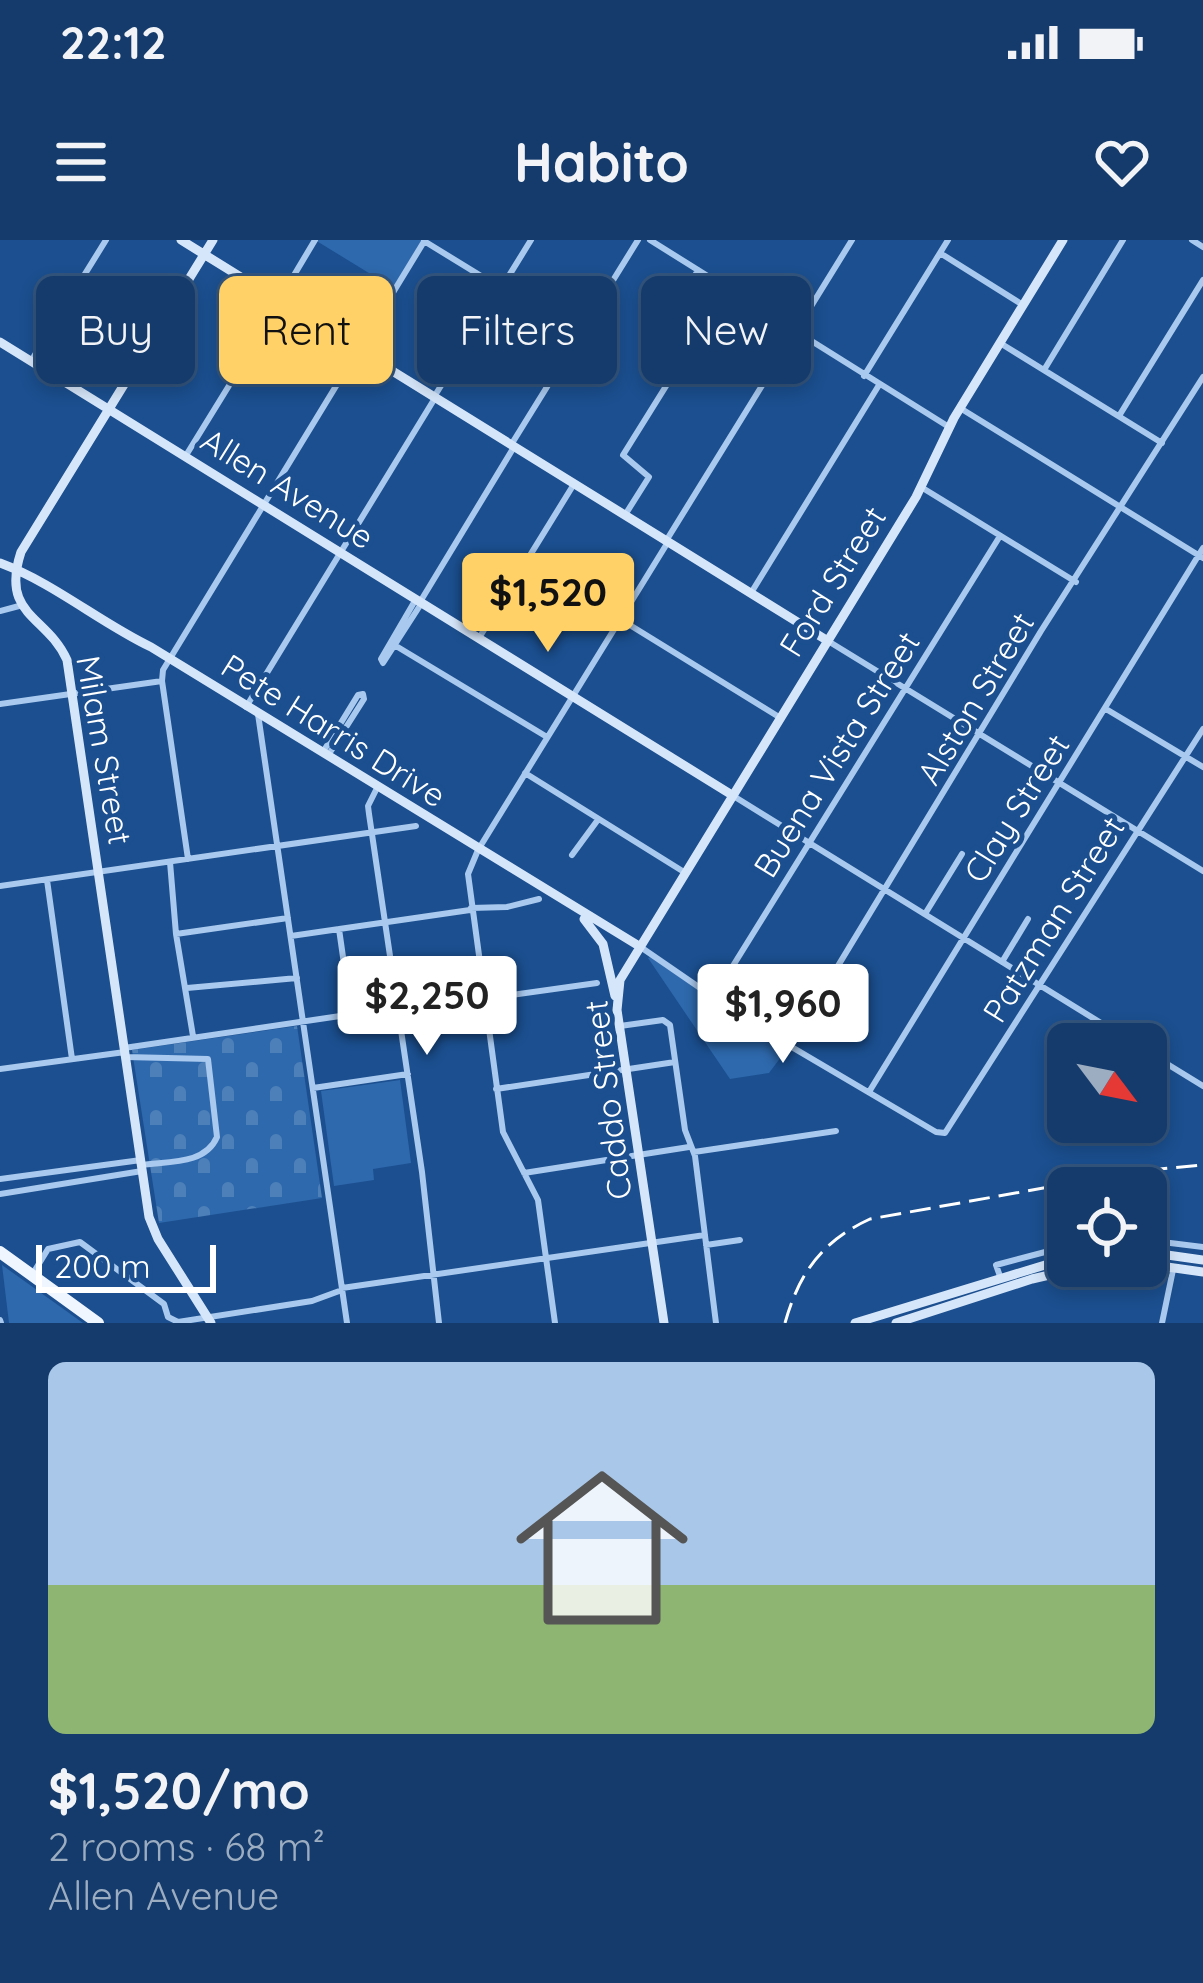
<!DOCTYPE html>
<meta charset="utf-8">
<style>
body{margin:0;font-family:Quicksand,sans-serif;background:#1d4271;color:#f1f3f6;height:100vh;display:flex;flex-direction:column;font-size:45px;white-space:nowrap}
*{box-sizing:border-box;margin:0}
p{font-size:39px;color:#9dadc1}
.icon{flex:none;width:66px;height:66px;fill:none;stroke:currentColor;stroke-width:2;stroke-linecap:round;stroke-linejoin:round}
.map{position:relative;height:1083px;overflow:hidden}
.drawer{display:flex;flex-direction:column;background:#143b6b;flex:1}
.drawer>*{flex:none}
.top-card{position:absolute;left:36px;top:36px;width:1131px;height:108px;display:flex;gap:24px}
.needle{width:78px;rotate:122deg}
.tools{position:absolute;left:1047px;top:783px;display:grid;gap:24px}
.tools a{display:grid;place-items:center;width:120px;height:120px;border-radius:18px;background:#143b6b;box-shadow:0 6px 18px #0003,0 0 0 3px #33557e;font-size:60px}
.scale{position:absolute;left:36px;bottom:30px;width:180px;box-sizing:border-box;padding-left:12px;border:6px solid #fff;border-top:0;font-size:33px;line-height:42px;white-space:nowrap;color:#fff;-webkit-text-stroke:9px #1b4f8f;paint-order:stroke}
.price{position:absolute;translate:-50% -102px;padding:0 27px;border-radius:12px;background:#fff;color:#222;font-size:39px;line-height:78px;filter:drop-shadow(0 3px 6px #0008)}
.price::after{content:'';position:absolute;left:50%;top:72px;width:36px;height:27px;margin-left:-18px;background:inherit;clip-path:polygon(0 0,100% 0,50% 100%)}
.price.on{background:#ffd166;color:#111}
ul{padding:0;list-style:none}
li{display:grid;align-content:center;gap:24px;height:636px;padding:0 48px}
li span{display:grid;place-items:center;height:372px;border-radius:18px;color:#555}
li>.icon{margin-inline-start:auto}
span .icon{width:216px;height:216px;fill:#fffc;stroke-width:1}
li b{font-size:51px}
.tag{padding:0 42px;border-radius:18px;background:#143b6b;box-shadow:0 6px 18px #0003,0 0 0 3px #33557e;font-size:42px;line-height:108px}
.tag.on{background:#ffd166;color:#111}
.status{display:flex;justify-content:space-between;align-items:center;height:84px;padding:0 60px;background:#143b6b;direction:ltr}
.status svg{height:33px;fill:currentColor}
header{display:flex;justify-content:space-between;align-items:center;height:156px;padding:0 48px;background:#143b6b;font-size:54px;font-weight:700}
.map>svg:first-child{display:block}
.cemetery{fill:url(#cemetery-stones)}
.green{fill:#2e69ad}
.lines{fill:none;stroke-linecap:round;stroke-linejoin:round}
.street{stroke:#a9c9ee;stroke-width:6}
.secondary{stroke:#d6e6fa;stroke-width:9}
.primary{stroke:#f0f6ff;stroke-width:12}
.rail{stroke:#fff;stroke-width:3;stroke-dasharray:21 9;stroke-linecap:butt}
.labels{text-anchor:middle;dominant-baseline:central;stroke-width:10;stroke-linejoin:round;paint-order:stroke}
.street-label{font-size:33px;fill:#fff;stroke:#1b4f8f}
</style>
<div class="status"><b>22:12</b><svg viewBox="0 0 49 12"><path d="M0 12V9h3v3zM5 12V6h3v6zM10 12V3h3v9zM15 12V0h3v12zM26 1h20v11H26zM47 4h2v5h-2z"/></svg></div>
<header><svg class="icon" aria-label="menu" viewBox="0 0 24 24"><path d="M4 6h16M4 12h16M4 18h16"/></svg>Habito<svg class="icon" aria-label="heart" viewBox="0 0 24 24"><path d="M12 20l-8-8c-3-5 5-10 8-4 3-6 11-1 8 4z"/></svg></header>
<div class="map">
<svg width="1203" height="1083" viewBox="0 0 1203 1083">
<defs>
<pattern id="cemetery-stones" width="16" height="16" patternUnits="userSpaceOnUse" patternTransform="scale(3)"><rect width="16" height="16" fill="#2e69ad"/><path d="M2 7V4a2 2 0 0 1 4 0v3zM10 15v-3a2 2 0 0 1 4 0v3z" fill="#4d80b9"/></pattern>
</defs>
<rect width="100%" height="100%" fill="#1b4f8f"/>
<path class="cemetery" d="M297,786L322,958L159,983L132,810Z"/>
<path class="green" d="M315,0H425L395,49Z
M653,716L790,805L769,833L730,839L648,718Z
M400,840L411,923L373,929L374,940L334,946L321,851Z
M2,1025L83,1083H9Z"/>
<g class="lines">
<path class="street" d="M650,0L949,187
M1192,0L1203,7
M424,1L579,96
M940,13L1023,65
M278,62L315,0
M1000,103L1162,203
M31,121L106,0
M1044,130L1123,0
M864,136L948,0
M434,157L531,0
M960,168L1203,318
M1119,176L1203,40
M511,205L638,0
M185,217L280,63
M921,247L1076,342
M625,275L649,237L623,215L701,90L680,64L698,30
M666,301L852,0
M751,353L879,145
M416,359L381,419L383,423L421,364
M420,362L514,207
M0,371L19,366
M620,379L779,477
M479,398L574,244
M828,401L1203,631
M396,406L547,497
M162,441L188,619
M0,464L162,441L163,430L425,0
M246,467L435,158
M1106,469L1203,527
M258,474L347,1083
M323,512L358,455L363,454L364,459L329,514
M525,533L684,632
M377,548L368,566L369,574L422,932L439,1083
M735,557L1135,804
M572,615L597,581
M170,622L176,694L193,796
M47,640L72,819
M0,646L416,586
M471,668L507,667L539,659
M925,674L962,614
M339,689L351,773
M176,694L288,678
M291,696L470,670
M642,708L751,783L936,892L945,893L1203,489
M1002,722L1028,679
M187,748L297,738
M713,758L1000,296
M483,759L597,743
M620,786L663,780L670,785L685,890L695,916L716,1083
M790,805L1041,391L1203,137
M124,808L482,755
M1146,811L1203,846
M126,817L208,819L217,897C205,925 168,921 141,925
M0,829L125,812
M313,848L408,834
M496,849L675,822
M869,852L1203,308
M694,912L836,891
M524,933L689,907
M0,939L141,920
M0,954L142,931
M1146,1000L1203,1007
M706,1005L740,1000
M32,1035L48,1009L80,1002L164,1064L168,1077L178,1082L312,1061L342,1050
M1001,1039L996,1025L1068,1006
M342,1048L705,995
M0,1080L1,1083
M555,1083L538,960L503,892L468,634L478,610L668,302
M1162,1083L1173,1030"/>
<path class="secondary" d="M181,0L828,401
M0,102L732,555
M0,323C54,343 99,382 151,407L639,706
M584,679L603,704L615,756
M1146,1012L1203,1020
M1146,1024L1203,1032
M211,1083L158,999L149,977L67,420C47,375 0,376 21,312L213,0
M664,1083L617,770L620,740L916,257L954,178L1063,0
M855,1083L1068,1018
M896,1083L1032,1039L1088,1026"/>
<path class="primary" d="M0,1012L98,1083"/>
<path class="rail" d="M785,1083C799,1033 822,1001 870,979L1139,931L1203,925"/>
</g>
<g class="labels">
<g class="street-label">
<text transform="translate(288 248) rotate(32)">Allen Avenue</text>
<text transform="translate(832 341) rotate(-58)">Ford Street</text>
<text transform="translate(975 458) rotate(-59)">Alston Street</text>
<text transform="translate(334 490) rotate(32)">Pete Harris Drive</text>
<text transform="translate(105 510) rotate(80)">Milam Street</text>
<text transform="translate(836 514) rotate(-58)">Buena Vista Street</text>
<text transform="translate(1016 568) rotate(-58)">Clay Street</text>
<text transform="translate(1053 679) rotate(-58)">Patzman Street</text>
<text transform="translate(607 860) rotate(-97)">Caddo Street</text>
</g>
</g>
</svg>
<div class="tools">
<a><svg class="needle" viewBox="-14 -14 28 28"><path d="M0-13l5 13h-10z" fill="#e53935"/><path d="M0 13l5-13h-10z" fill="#9dadc1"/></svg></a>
<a><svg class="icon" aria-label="locate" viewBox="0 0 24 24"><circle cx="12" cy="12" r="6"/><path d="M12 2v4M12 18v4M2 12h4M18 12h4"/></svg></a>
</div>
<div class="scale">200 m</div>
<b class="price on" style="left:548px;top:415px">$1,520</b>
<b class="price" style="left:427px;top:818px">$2,250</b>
<b class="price" style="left:783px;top:826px">$1,960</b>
<div class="top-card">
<a class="tag">Buy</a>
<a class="tag on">Rent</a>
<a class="tag">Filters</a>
<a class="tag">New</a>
</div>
</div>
<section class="drawer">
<ul>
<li><span style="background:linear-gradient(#a9c7e8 60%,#8fb573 0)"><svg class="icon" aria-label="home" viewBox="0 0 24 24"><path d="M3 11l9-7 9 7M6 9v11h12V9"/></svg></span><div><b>$1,520/mo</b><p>2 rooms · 68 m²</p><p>Allen Avenue</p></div></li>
</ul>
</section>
